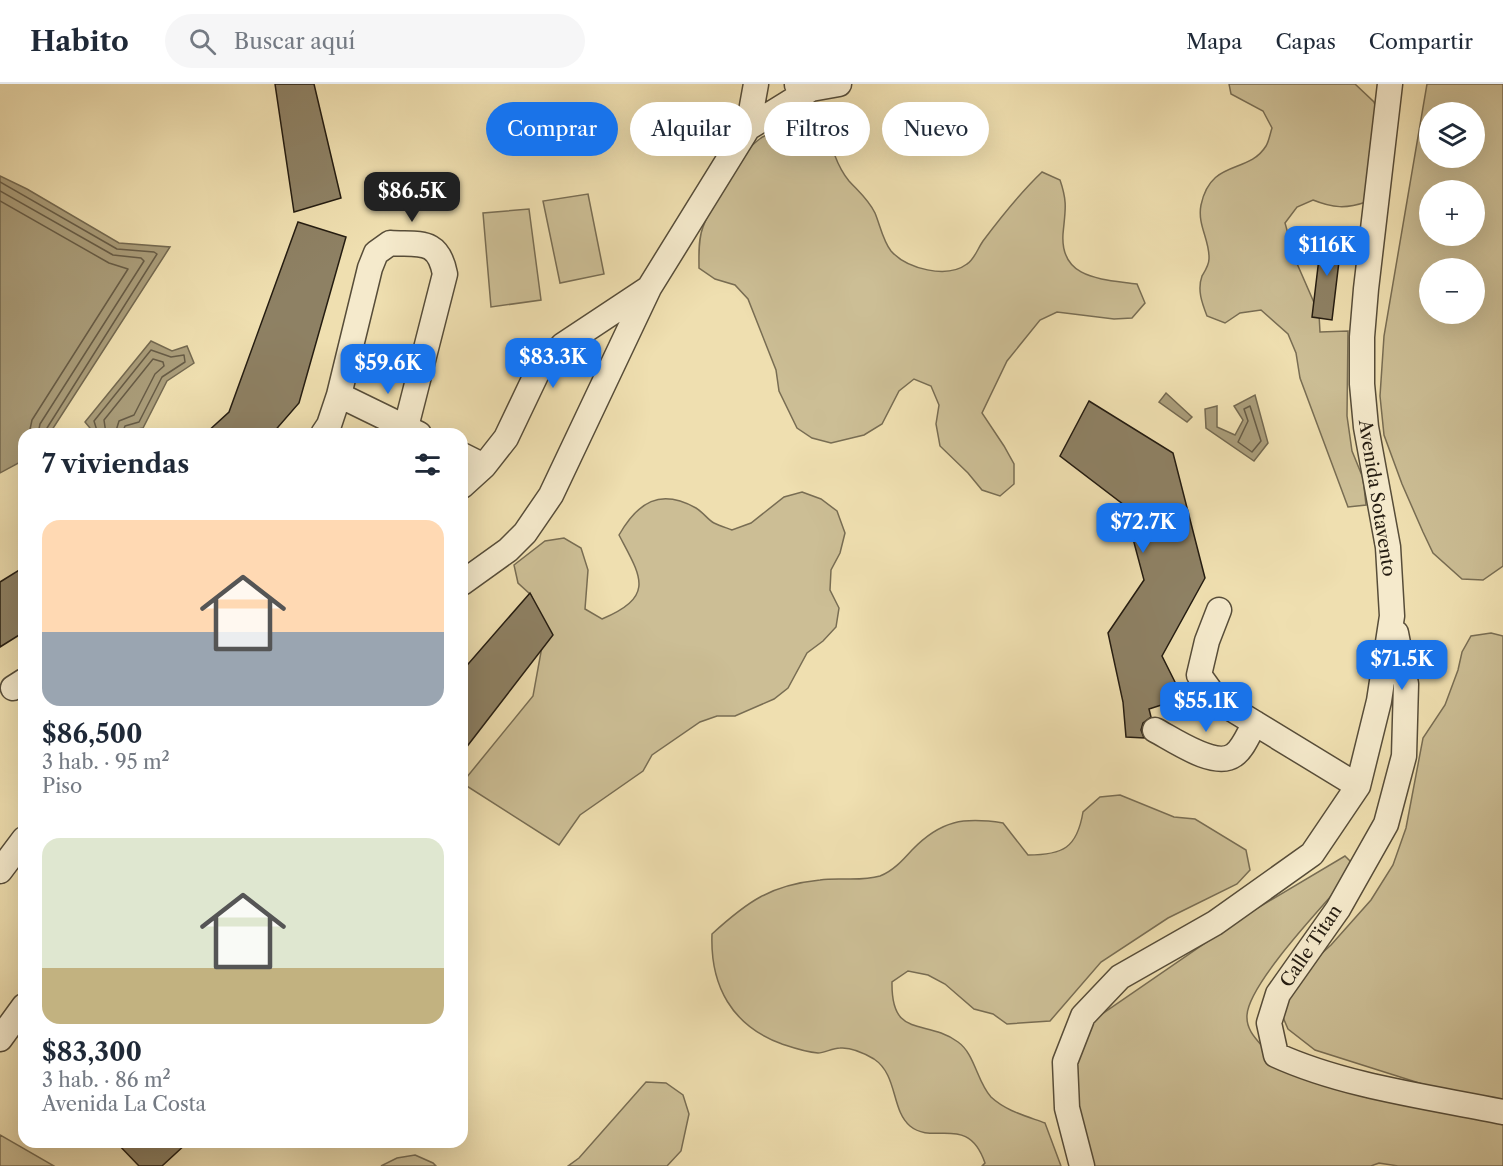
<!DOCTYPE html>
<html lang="es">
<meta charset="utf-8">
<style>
body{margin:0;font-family:"Libre Caslon Text",serif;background:#f6f6f7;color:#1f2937;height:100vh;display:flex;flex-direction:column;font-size:22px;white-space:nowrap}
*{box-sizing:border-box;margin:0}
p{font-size:20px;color:#747a83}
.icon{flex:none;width:33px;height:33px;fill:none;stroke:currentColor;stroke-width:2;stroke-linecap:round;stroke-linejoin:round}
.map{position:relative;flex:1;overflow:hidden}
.sheet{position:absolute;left:18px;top:344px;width:450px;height:720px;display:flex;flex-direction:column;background:#fff;border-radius:18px;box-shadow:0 6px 24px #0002}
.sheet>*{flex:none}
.top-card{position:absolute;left:486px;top:18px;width:570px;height:54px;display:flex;gap:12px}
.buttons{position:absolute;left:1419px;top:18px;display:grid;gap:12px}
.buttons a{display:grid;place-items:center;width:66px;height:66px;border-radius:50%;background:#fff;box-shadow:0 6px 24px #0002;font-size:30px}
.price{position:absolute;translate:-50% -51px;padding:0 14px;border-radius:12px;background:#1a73e8;color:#fff;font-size:20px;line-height:39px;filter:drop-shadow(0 2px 3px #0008)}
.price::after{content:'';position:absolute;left:50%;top:36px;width:18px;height:14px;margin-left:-9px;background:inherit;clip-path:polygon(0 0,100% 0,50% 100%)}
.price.selected{background:#222;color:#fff}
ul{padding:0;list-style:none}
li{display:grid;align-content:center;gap:12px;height:318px;padding:0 24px}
li span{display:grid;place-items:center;height:186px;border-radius:18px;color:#555}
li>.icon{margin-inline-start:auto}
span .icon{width:108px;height:108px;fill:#fffc;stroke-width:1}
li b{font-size:26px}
h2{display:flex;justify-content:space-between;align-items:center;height:72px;padding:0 24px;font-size:26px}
.chip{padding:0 21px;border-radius:27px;background:#fff;box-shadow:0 6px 24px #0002;font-size:21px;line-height:54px}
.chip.selected{background:#1a73e8;color:#fff}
header{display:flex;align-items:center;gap:36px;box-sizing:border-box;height:84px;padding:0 30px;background:#fff;border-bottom:2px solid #e0e1e3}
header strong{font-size:28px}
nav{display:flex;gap:33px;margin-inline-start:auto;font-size:21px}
.search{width:420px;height:54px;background:#f6f6f7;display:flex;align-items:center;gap:15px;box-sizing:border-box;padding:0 21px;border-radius:33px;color:#747a83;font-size:22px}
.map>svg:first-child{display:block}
.green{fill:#ccbe95;stroke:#786d53;stroke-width:1.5;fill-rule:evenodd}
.water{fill:#aa9d7a;stroke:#746950;stroke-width:1.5}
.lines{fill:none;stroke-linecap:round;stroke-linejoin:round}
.shore{stroke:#675c46;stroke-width:1.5}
.building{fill:#8e8164;stroke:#241c11;stroke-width:1.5}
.minor-casing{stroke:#574d39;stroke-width:27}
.minor{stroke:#f5eacc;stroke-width:24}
.labels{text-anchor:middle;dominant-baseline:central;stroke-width:5;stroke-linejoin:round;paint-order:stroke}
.street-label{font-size:18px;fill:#241c11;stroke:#f5eacc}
</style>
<header>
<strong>Habito</strong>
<div class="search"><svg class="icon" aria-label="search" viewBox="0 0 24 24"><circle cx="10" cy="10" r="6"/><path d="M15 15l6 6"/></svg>Buscar aquí</div>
<nav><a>Mapa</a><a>Capas</a><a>Compartir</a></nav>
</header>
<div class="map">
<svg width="1503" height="1082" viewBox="0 0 1503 1082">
<rect width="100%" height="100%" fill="#efdfb0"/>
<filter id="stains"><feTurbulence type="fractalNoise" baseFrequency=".00333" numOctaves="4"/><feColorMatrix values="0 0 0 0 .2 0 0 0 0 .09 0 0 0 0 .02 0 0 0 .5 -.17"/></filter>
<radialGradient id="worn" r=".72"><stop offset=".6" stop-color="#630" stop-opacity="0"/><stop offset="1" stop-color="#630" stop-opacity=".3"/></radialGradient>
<path class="green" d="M1229,0H1355L1374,18L1380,37L1366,118C1346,125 1333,124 1313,116L1297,123L1285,139L1295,175L1319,230L1320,248L1348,247L1347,332L1352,367L1363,394L1366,421L1348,423L1300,294L1296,269L1288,250L1261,226L1240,229L1225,239L1207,232C1202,219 1197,206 1202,192C1205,187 1209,181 1209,175C1210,156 1197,141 1201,121C1211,74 1248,91 1266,62C1269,57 1270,50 1272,44L1263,27L1231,10Z
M1427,0H1503V482L1483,496L1462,495L1433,469L1423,448L1402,400L1384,351L1380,312L1384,252ZM1430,28H1474V74H1430ZM1430,106H1474V152H1430ZM1430,184H1474V230H1430Z
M796,41C842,51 826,70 849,97C859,108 868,115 875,129C880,141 883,157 891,167C907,185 947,195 967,180C974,176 978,164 983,157C1001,133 1020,109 1042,88L1060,96C1068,119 1065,127 1063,150C1060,196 1103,195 1137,200L1145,219L1132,234L1114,235L1057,228L1040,236L1007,277L982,329L1004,362L1014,380V400L1000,412L982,406L968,389L940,362L936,340L939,321L931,302L914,295L899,307L882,340L864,351L831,359L812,354L797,344L779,307L776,286L748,215L735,201L715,195L699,184C699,171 698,156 703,143C712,118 739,69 761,54C772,47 783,44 796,41Z
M588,110L604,190L560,199L543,117Z
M529,125L541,216L491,223L483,129Z
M802,408L821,415L837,427L845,449L840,469L831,486L830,506L839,524L836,543L823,557L807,569L788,604L774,615L735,632H717L700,638L652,671L643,687L580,731L559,761L462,699L533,612L545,546L531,511L518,499L514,481L545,457L564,454L581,464L588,486L585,525L602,535C656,512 641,493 619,451C638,418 660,404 696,424C703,428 708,436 714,439C720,442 727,444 732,446L751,439L784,413Z
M1491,549L1503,552V1016L1438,1005L1315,966L1288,945L1282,931L1284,920L1301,888L1331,861L1371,816L1393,781L1406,744L1423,654L1445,621L1458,586L1462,568L1471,552Z
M1120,711L1174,733L1195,735L1246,766L1250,786L1237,800L1168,834L1101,878L1050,937L1007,940L993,930L974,925L945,900L928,891L908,887L892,898C891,956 925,934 958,958C975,970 977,998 991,1013C1006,1027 1026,1032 1045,1039L1061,1082H982L985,1079C968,1029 934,1062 910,1042C891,1026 898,991 874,975C864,969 852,963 840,964C832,964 825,969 818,969C805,968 794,964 782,960C732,942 710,902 712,850C748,817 771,801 820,796C840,793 860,798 880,792C893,787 903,776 912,766C941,736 964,733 1003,739L1028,771C1063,771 1077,764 1083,728L1100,713Z
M1345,772L1350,777L1347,794C1324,821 1249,899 1247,931C1246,945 1255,954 1263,963L1503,1035V1082H1398L1379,1079L1371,1082H1091L1071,1021L1074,963L1086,941L1249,829Z
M646,998L666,999L683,1011L689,1030L681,1067L667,1082H568L579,1074Z
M0,1051L54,1082H0Z
M415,1071L433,1079L436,1082H381L397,1074Z"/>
<path class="water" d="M0,92L27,105L119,159L170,163L50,349L24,350V376L0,389Z
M151,257L172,267L187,262L194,279L167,297L143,344L115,349H94L85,338Z
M1166,309L1192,333L1187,338L1159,318Z
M1255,311L1268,359L1254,377L1206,344L1205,325L1217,322V343L1235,351L1243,336L1234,322Z"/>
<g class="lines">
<path class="shore" d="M0,98L117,165L154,168L157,170L47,344L46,350
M0,107L113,171L141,174L144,177L40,340L38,350
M0,117L109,179L128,185L32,336L29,350
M1250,322L1261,357L1252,368L1238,358L1248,337L1244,325Z
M98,350L94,337L151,266L171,273L184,271L185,278L162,293L139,338L125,342L122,350
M106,350L104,336L153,275L163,278L164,282L155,290L134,331L119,337L115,350"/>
</g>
<path class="building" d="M275,0H314L341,114L294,128Z
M298,138L346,153L299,319L272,350H205L229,328Z
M1322,149L1342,152L1332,236L1312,233Z
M1089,317L1173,369L1205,494L1162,572L1183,614L1149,625L1151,633L1143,639L1141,646L1144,654L1126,653L1123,618L1108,549L1144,496L1124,421L1060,372Z
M24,483V548L0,563V498Z
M530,509L553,551L462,669V587Z
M116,1058H188L162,1082H139Z"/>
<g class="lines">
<g class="minor-casing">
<path id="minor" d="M797,1L811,5L839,0
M748,44L811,5
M339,311L419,350
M323,350L329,341L339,311L370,184L376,169L390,159C420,161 438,154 445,190L406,343
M462,371L484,382
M462,402L484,382L506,354L537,289L563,261L649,204
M462,499L508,466L525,449L551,411L649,204L748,44L756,0
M1219,526L1207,557L1199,591L1217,616L1358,702
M1396,549L1406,600L1404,672L1386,740L1338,825L1278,910L1269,939L1276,971C1344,1002 1429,1013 1503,1028
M13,604L24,597
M1155,646C1174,656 1215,685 1234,671C1243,665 1249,649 1255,639
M0,787L24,755
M0,955L24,922
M1082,1082L1067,1024L1065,978L1083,932L1120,893L1215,839L1312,770L1358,702L1379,617L1392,532L1388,463L1366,343L1362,300V253L1366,205L1390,0"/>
</g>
<use href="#minor" class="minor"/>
</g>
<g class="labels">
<g class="street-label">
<text transform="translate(1377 414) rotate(81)">Avenida Sotavento</text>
<text transform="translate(1311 862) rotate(-56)">Calle Titan</text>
</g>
</g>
<rect width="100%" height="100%" filter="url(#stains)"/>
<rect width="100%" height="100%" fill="url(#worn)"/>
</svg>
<div class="buttons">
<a><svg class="icon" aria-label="layers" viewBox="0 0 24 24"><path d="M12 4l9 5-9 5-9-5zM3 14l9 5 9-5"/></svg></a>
<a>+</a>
<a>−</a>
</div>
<b class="price selected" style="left:412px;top:139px">$86.5K</b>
<b class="price" style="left:1327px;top:193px">$116K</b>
<b class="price" style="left:553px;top:305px">$83.3K</b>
<b class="price" style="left:388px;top:311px">$59.6K</b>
<b class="price" style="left:1143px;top:470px">$72.7K</b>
<b class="price" style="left:1402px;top:607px">$71.5K</b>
<b class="price" style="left:1206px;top:649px">$55.1K</b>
<div class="top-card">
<a class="chip selected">Comprar</a>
<a class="chip">Alquilar</a>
<a class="chip">Filtros</a>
<a class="chip">Nuevo</a>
</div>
<section class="sheet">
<h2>7 viviendas<svg class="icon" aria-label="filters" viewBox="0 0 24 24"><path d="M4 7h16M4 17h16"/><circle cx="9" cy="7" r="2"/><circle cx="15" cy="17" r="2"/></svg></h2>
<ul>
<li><span style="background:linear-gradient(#ffd9b3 60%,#9aa5b1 0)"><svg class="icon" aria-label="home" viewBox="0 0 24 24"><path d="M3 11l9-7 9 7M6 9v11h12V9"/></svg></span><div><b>$86,500</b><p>3 hab. · 95 m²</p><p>Piso</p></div></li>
<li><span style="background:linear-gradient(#dfe7d0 70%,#c2b280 0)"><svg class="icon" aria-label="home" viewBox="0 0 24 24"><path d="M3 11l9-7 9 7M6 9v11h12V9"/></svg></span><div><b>$83,300</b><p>3 hab. · 86 m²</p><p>Avenida La Costa</p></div></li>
</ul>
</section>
</div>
